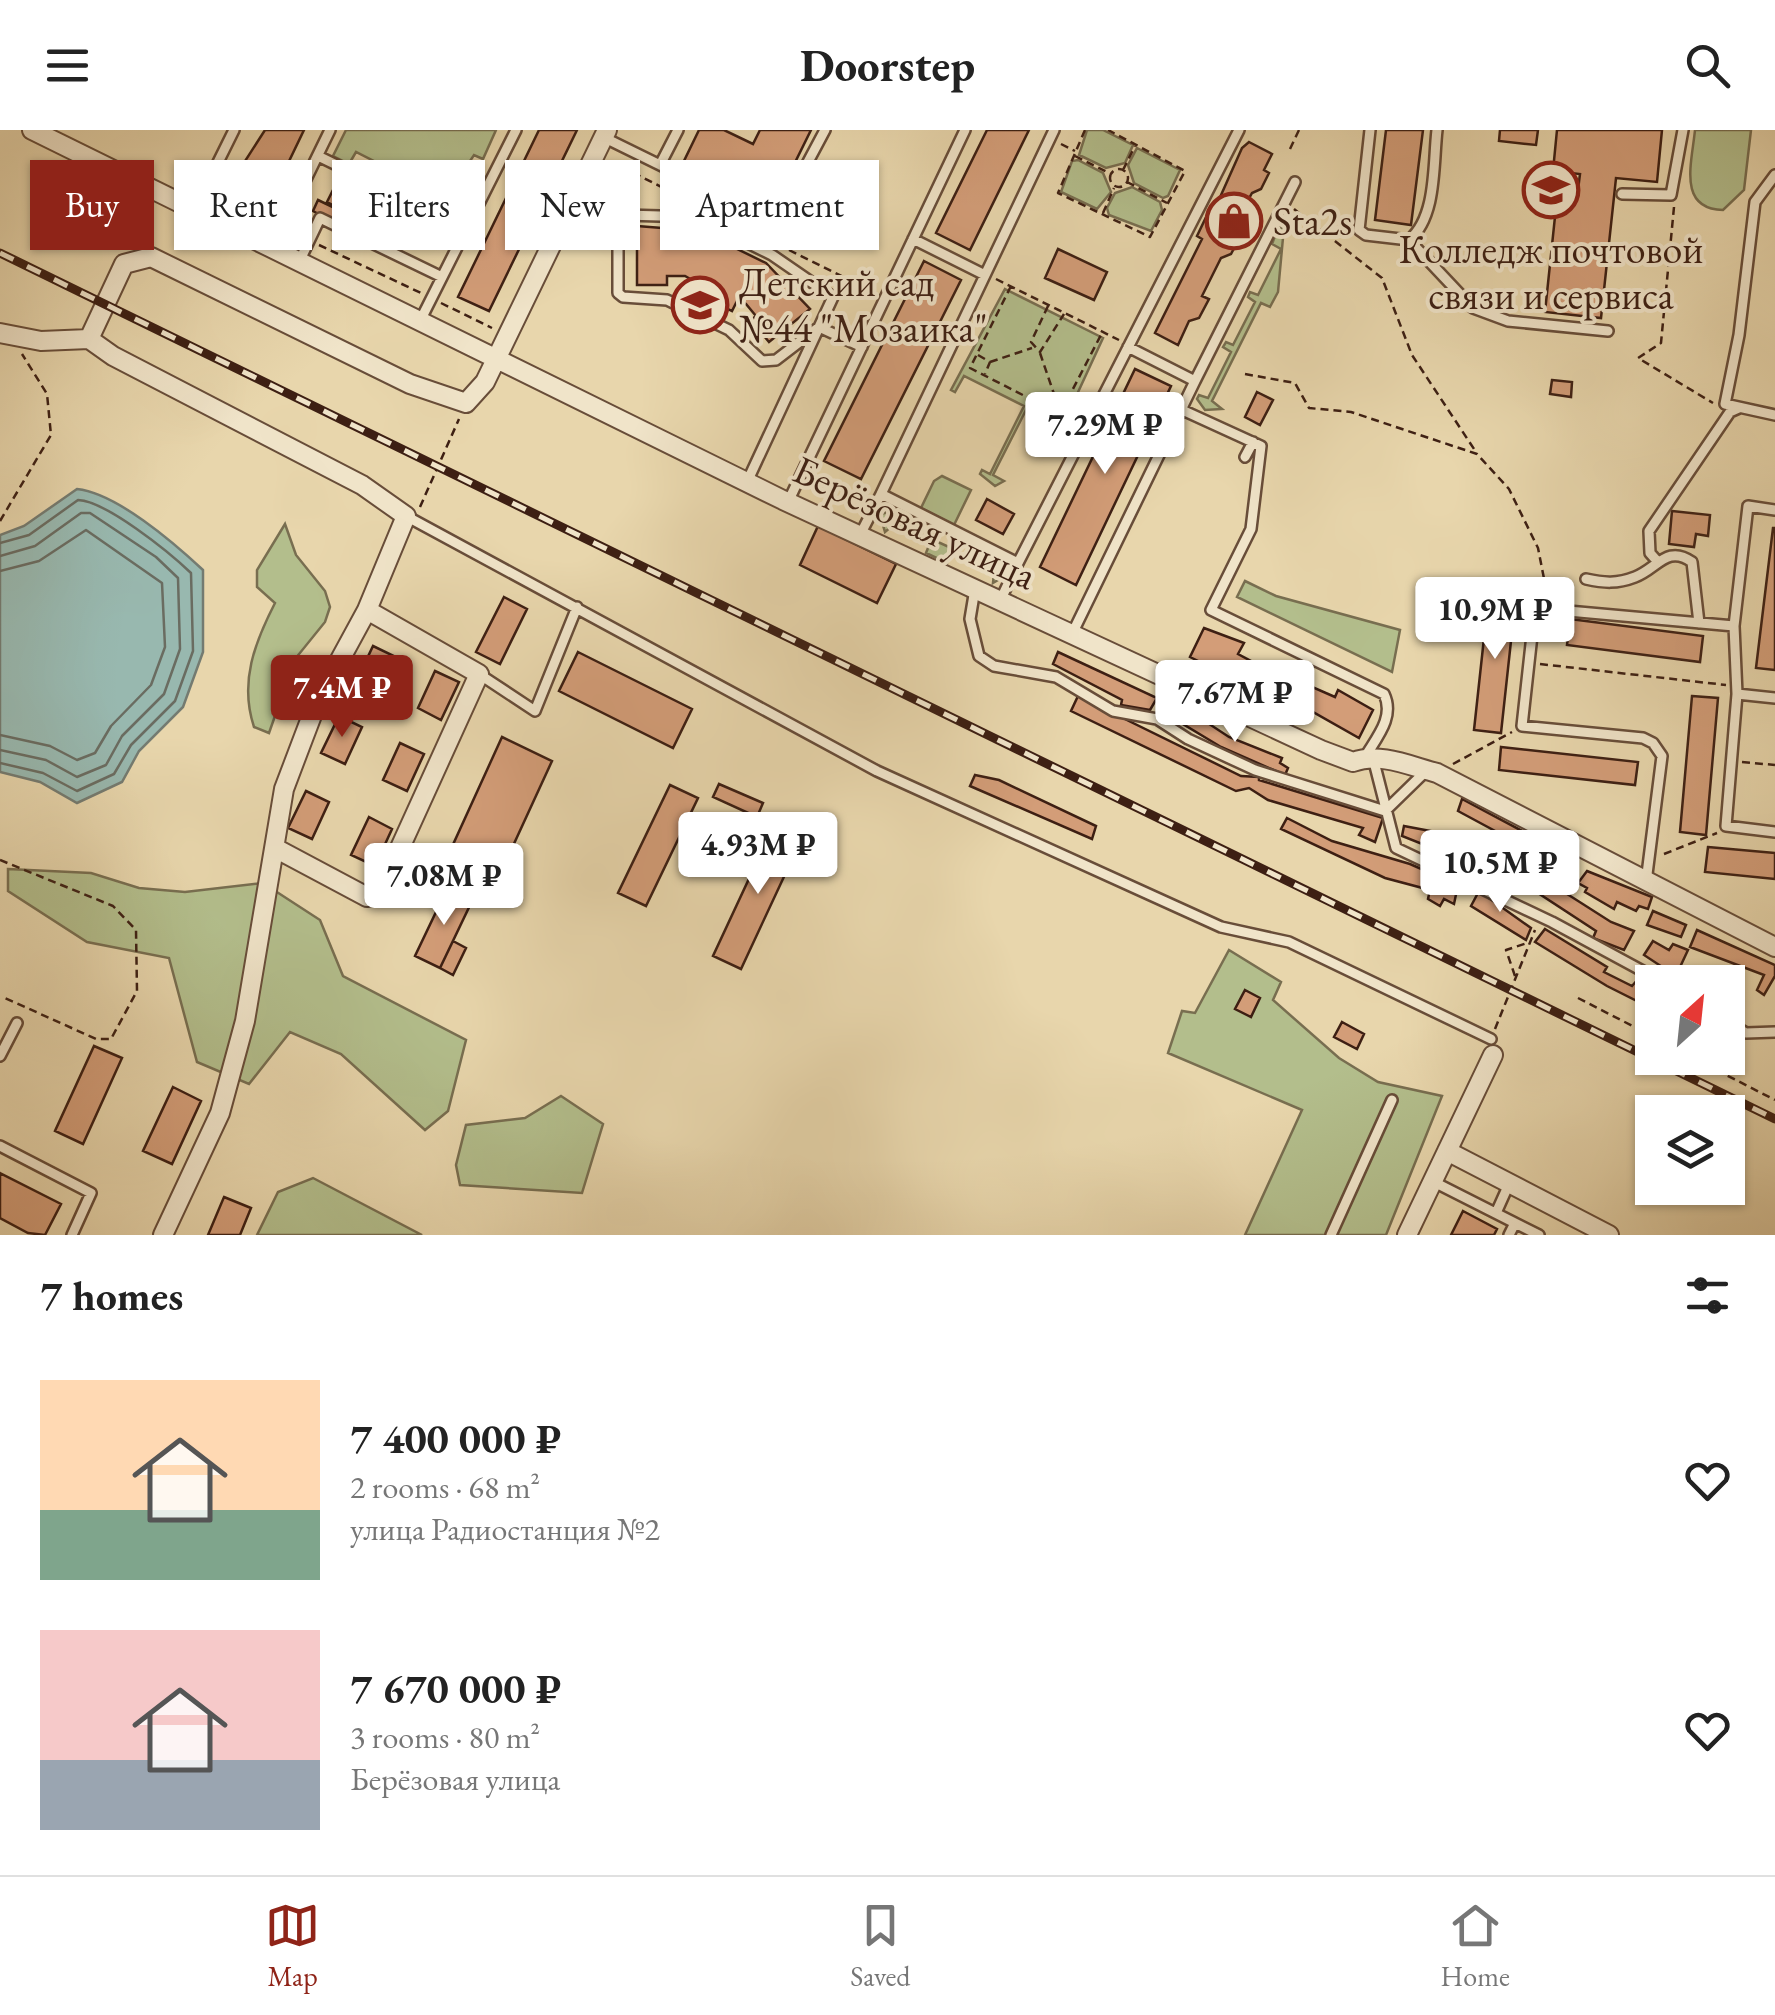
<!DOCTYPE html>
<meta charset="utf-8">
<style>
body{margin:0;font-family:"EB Garamond",serif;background:#f6f6f6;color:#222;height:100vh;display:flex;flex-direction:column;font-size:38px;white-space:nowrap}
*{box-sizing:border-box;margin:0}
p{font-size:32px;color:#767676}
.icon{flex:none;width:55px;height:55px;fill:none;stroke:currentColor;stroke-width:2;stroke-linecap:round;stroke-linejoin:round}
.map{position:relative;height:1105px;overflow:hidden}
.side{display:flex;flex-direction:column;background:#fff;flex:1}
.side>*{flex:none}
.banner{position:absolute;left:30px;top:30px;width:1000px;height:90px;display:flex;gap:20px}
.needle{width:65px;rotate:27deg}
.fabs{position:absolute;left:1635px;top:835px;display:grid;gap:20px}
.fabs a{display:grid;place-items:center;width:110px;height:110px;border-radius:0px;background:#fff;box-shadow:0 2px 8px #0004;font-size:50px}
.price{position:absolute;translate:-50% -85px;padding:0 22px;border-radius:10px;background:#fff;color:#222;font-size:32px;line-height:65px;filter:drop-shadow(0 2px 5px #0008)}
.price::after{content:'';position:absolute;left:50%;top:60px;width:30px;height:22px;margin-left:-15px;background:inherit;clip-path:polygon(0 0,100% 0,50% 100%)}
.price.selected{background:#8f2418;color:#fff}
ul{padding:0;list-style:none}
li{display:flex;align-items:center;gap:30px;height:250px;padding:0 40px}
li span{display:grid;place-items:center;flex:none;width:280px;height:200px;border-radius:0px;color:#555}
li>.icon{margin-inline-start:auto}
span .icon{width:120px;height:120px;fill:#fffc;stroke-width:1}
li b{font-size:42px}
h2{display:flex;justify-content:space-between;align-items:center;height:120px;padding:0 40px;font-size:42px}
.pill{padding:0 35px;border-radius:0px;background:#fff;box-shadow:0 2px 8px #0004;font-size:35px;line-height:90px}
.pill.selected{background:#8f2418;color:#fff}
header{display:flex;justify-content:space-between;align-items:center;height:130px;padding:0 40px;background:#fff;font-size:45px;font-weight:700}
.tabs{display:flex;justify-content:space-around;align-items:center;height:140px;border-top:2px solid #e0e0e0;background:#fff;font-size:28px;color:#767676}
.tabs a{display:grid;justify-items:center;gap:5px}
.tabs .selected{color:#8f2418}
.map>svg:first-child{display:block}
.green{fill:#b3be8c;stroke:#786e50;stroke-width:2.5}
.water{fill:#98b8af;stroke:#747b71;stroke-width:2.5}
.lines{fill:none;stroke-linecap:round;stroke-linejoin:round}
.shore{stroke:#6a6c61;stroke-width:2.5}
.building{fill:#d39d78;stroke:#3d1f13;stroke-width:2.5}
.lane-casing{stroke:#684d39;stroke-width:14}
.street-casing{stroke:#684d39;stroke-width:22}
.path{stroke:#3d1f13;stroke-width:2.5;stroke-dasharray:8 5;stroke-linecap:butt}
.lane{stroke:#f0e4c9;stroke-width:9}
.street{stroke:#f0e4c9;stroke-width:18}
.rail-casing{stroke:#3d1f13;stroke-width:9}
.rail{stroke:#f0e4c9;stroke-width:5;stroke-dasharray:15;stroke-linecap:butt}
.labels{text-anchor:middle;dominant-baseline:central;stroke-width:8;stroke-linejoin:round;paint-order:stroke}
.poi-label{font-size:40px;fill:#3d1f13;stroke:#f0e4c9;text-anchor:start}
.street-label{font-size:40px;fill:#3d1f13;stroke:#f0e4c9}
</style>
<header><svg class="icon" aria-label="menu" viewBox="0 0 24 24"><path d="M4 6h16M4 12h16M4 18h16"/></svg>Doorstep<svg class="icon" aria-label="search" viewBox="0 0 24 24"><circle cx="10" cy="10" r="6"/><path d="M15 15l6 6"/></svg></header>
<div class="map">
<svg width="1775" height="1105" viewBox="0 0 1775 1105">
<rect width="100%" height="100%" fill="#e8d6ac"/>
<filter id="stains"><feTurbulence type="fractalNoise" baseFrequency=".002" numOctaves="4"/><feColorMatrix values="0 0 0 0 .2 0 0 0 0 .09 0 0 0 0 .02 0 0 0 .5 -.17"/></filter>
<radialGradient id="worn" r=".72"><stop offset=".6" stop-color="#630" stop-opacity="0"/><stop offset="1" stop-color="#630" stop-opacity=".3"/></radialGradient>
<path class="green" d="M346,0H496L483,29L474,25L470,31L480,36L458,80L466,85L464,87L451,84L456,73L356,22L349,34L333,26Z
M1087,0H1103L1133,15L1125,33L1106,38L1079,25Z
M1695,0H1751L1744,60L1723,80C1677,79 1692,32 1695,0Z
M1137,18L1180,40L1168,66L1163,68L1134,53L1128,35Z
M1078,30L1103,43L1111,62L1097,79L1061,62L1072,31Z
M1132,57L1160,72L1162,80L1151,101L1109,85L1107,78L1115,63Z
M1284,97L1278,162L1270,177L1261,173L1212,271L1222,279L1205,280L1197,269L1199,265L1208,268L1231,222L1223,217L1226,212L1233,215L1255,172L1248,167L1250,162L1258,165L1281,119L1272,114L1278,98Z
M1005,159L1103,208L1055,312L1060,295L1027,278L993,345L1004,351L995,356L980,344L982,340L990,344L1024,276L964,246L955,262L951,260Z
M942,346L971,360L954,395L921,378L934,351Z
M893,379L899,380L894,392L951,418L958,410L955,421L995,440L1002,431L1003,447L993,453L994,443L952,423L947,433L926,423L930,413L893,395L885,402L880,385Z
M285,394L296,425L325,461L330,477L325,492L295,529L269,603L254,597C239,552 255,512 275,473L257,457V440Z
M1245,451L1276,466L1400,500L1392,542L1237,467Z
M8,739L91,743L139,758L185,762L263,753L320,790L343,846L466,910L448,981L425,1000L341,924L290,902L249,954L197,932L169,828L87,812L8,761Z
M1229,820L1281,852L1273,870L1339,928L1378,952L1442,966L1386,1105H1245L1302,980L1168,923L1182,881L1195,883Z
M561,966L603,994L582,1063L460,1055L456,1035L466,995L525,988Z
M313,1048L422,1105H257L278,1062Z"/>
<path class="water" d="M77,359C116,363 173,412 203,440V522L183,577L139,621L122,652L77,673L40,652L0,642V405L24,396Z"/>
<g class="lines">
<path class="shore" d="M0,413L29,405L78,370C106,371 169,422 191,443L193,521L175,571L131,615L114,644L77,661L43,643L0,633
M0,426L35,416L81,383H90L156,427L178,448L180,519L164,564L122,606L106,635L77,647L46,630L0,620
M0,441L39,431L86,400L162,453L165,517L151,555L111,596L95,623L77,630L50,616L0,605"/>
</g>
<path class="building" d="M265,0H304L266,79L236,65L245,46L238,42Z
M539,0H577L489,181L458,167Z
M699,0H724L753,14L760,0H811L773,77L683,33Z
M987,0H1029L970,120L936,103Z
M1386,0H1423L1411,95L1375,90Z
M1500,0H1538L1536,15L1499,11Z
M1557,0H1662L1657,52L1616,48L1601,188L1545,182L1558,58L1578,60L1580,44L1553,41Z
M1249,12L1272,24L1264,40L1269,43L1261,59L1252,63L1231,102L1240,107L1231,124L1221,128L1202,166L1209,169L1199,188L1189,191L1178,215L1155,203L1202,109L1197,106L1209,81L1213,83L1242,18Z
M335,56L360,70L352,85L327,72Z
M318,70L339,80L333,92L313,81Z
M637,96L700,101L766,133L810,179L769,212L751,190L756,186L746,174L738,169L732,181L688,159L692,150L685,146H667V155H637Z
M1058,119L1107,142L1094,170L1045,148Z
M924,131L961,150L861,349L824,331Z
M1135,239L1171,256L1076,455L1040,437Z
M1552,250L1572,252L1571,267L1550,264Z
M1257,262L1273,270L1260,295L1245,287Z
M987,369L1014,384L1003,404L976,390Z
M1672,381L1710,385L1708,406L1696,404L1694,417L1669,414Z
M818,396L896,434L877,473L800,435Z
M1773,398H1775V540L1756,538Z
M1489,462L1516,465L1501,603L1474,600Z
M504,467L527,479L500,534L476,522Z
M1570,489L1703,506L1700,532L1567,515Z
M1204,498L1244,513L1238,524L1255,533L1277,540L1280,532L1300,542L1296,550L1335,567L1338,560L1373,580L1359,608L1304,577L1287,570L1285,573L1247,550L1245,554L1190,527Z
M373,516L396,527L379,565L355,554Z
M578,522L692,579L673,618L559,561Z
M1058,522L1157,568L1150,580L1121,575L1122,570L1053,534Z
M435,541L459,552L441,590L418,578Z
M1078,566L1241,646L1259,647V650L1383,688L1375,712L1359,705L1363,698L1268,670L1249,658L1236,661L1071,581Z
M1692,566L1718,568L1706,705L1680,702Z
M1191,582L1229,607L1282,628L1280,633L1288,638L1285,645L1221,617L1183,594Z
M339,586L362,597L345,634L321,623Z
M502,607L552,631L496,753L446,730Z
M400,613L424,624L407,661L383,650Z
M1501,617L1638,632L1635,655L1499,640Z
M975,645L999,650L1096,696L1092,709L970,656Z
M719,654L763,673L757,687L713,667Z
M670,655L698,668L646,776L618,763Z
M306,661L329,672L312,709L288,698Z
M1462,669L1541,711L1534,722L1458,681Z
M369,687L392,699L375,736L351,725Z
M1287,688L1332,711L1410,734L1458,755L1454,774L1444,769L1440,776L1428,769L1430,760L1385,748L1281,699Z
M774,695L802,708L741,839L713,826Z
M1404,696L1446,704L1506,741L1513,752L1505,763L1439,725L1440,721L1402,706Z
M1554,716L1571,727L1562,741L1545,731Z
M1708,717L1775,723V749L1705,742Z
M1587,741L1652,767L1648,779L1639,776L1636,781L1617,772L1614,779L1585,762L1587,758L1578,753Z
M1542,748L1611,792L1634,801L1624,820L1593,808L1596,801L1535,761Z
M447,759L472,771L440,838L415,826Z
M1479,761L1531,798L1526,810L1471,776Z
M1653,781L1686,795L1681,807L1647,795Z
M1545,799L1607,837L1604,842L1632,856L1639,848L1652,855V872L1639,866L1637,871L1607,856L1535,812Z
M1697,800L1775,835V846L1764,865L1757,860L1764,845L1690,817Z
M453,811L466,818L453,845L440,838Z
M1653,811L1669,820L1673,814L1688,820L1681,835L1691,841L1685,852L1644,825Z
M1245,860L1260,868L1251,887L1235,879Z
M1342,892L1364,904L1357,919L1334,907Z
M94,916L122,928L83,1014L55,1001Z
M173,957L201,971L172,1034L143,1021Z
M0,1043L61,1074L45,1105L28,1103L0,1088Z
M224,1067L251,1078L240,1105H208Z
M1463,1081L1497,1099L1494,1105H1451Z"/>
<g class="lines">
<g class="lane-casing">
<path id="lane" d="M1054,0L881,364L1018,433L1239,0
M1370,0L1359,100L1366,105L1409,110C1437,87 1433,34 1437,0
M603,7L776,92L825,0
M318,26L466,98
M660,35L678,0
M1775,45L1755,72L1739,205L1725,274L1775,285
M1622,64L1671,65L1683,0
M183,103L234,0
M913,109L985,145
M1409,110L1473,178L1508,191L1608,201
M273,117L330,0
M300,130L320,88L442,147
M421,189L516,0
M1128,217L1195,251L1295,52
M1180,279L1261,316L1251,399L1211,480L1384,564C1395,587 1377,607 1365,627
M1245,327L1253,312
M747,352C776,291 804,229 833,167L772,125L695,87L625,85L618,102V163L623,167L667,170L729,200L762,231L776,230L819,197L862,217
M788,372L965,0
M406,386L877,641L1221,797L1289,812L1491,909
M860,405L881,364
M1658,432L1650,423L1649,401L1730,282L1739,278
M1586,449C1604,453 1617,454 1635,447C1657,439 1667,414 1692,432L1699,493
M975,459L970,489L979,526L994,536L1056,547L1113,581L1157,589L1188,609L1255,640L1385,681L1425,642
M1000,471L1018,433
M1734,496L1748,376L1775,380
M1072,504L1195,251
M479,544L535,581L577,477
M1737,564L1775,568
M1373,628L1396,718L1552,792L1663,852
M1646,752L1662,626L1653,613L1643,608L1522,596L1535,478L1734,496L1737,564L1726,696L1775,702
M1728,892L1746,903L1775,902
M0,926L17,893
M0,1016L91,1063L72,1105
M1432,1051L1515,1093L1509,1105
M1496,1083L1509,1054
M1515,1093L1539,1105
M1331,1105L1392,970"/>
</g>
<g class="street-casing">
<path id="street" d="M32,0L783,370L1321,620L1353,632C1380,622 1410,636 1437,643L1775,817
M0,203L41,211L89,209
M275,718L367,767L379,764L479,544L367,480
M1447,1021L1609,1105
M163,1105L220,983L245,891L284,659L317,572L367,480L406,386L362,355L113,226L89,209L124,134L151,127L410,254L466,273L485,252L607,0
M1407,1105L1493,925"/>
</g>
<path class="path" d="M1085,0L1058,63L1150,107L1185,41L1108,0
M1061,14L1075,21
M1290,19L1299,0
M1075,26L1111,44
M610,31L697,75
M1110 48a9 9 0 1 1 18 0a9 9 0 1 1-18 0Z
M1123,40L1135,16
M1127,52L1167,73
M1674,77L1661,213L1638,228L1713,273
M1294,79L1382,148L1412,225L1476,322
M1103,83L1114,58
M319,115L421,163
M789,120L876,163
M996,149L1119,210
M1011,156L970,238L1060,284L1103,201
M441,173L492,198
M1048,176L1031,212L1040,222L1064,184
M1040,223L1054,264
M978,225L990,232L985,244
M990,232L1032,218
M1245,244L1295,253L1309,278L1351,282L1477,324L1509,359L1538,418L1548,469
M1048,276L1054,264L1066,271
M420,377L459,289
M0,391L51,305L47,264L22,224
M1540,534L1726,555
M1742,632L1775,635
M1453,634L1512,602
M1664,724L1717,703
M0,730L113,776L136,800L137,861L111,909H96L5,868
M1528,764L1543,715
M1515,846L1506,820L1527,813
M1578,868L1652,906
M1495,899L1535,800
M1693,928L1775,970"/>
<use href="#lane" class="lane"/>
<use href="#street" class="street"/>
<g class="rail-casing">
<path id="rail" d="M0,123L1775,989"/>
</g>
<use href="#rail" class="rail"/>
</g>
<defs>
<g id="university-ring" transform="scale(2.875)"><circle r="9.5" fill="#f0e4c9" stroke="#8f2418" stroke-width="1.5"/><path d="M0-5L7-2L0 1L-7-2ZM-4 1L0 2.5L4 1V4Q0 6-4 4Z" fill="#8f2418"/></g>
<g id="shop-ring" transform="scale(2.875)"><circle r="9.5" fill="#f0e4c9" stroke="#8f2418" stroke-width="1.5"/><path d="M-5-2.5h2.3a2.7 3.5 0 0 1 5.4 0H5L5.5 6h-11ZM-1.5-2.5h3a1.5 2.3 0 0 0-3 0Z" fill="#8f2418"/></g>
<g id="school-ring" transform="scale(2.875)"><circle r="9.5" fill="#f0e4c9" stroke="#8f2418" stroke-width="1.5"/><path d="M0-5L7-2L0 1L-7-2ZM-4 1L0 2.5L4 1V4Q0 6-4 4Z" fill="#8f2418"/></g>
</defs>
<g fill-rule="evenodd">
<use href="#university-ring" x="1551" y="60"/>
<use href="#shop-ring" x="1234" y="91"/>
<use href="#school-ring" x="700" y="175"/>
</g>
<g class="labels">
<g class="poi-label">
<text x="1273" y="91">Sta2s</text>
<text x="1551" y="119" text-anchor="middle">Колледж почтовой<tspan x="1551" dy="46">связи и сервиса</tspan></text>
<text x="739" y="152">Детский сад<tspan x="739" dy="46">№44 "Мозаика"</tspan></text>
</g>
<g class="street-label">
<text transform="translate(915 392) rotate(25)">Берёзовая улица</text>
</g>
</g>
<rect width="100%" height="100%" filter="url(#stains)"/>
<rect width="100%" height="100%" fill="url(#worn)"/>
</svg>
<div class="fabs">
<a><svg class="needle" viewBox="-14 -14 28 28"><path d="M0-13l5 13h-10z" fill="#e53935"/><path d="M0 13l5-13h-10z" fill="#767676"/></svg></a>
<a><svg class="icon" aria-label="layers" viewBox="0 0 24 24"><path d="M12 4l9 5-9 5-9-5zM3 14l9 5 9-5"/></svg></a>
</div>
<b class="price" style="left:1105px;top:347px">7.29M ₽</b>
<b class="price" style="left:1495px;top:532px">10.9M ₽</b>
<b class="price selected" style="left:342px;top:610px">7.4M ₽</b>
<b class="price" style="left:1235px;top:615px">7.67M ₽</b>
<b class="price" style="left:758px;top:767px">4.93M ₽</b>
<b class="price" style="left:1500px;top:785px">10.5M ₽</b>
<b class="price" style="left:444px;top:798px">7.08M ₽</b>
<div class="banner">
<a class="pill selected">Buy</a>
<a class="pill">Rent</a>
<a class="pill">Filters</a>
<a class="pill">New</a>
<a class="pill">Apartment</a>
</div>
</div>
<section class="side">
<h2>7 homes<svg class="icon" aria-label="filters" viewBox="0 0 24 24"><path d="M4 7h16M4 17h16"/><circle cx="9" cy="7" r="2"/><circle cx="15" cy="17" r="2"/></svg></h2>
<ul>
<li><span style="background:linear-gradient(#ffd9b3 65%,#7fa58c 0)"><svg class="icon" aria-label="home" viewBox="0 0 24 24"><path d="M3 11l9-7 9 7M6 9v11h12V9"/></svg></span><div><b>7 400 000 ₽</b><p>2 rooms · 68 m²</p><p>улица Радиостанция №2</p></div><svg class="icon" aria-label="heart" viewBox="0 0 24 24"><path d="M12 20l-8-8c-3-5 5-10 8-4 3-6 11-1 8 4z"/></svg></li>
<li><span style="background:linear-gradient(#f6c9c9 65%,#9aa5b1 0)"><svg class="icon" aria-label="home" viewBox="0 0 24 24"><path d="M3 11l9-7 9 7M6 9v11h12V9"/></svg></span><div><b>7 670 000 ₽</b><p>3 rooms · 80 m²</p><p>Берёзовая улица</p></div><svg class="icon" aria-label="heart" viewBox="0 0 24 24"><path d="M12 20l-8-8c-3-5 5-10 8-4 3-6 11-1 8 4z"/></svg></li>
</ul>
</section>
<nav class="tabs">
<a class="selected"><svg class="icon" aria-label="map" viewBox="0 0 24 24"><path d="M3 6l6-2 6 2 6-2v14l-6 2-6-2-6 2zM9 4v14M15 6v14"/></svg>Map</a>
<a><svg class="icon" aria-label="saved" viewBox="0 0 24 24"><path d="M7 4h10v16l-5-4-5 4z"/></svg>Saved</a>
<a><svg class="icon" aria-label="home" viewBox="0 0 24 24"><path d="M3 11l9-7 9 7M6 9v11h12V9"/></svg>Home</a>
</nav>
